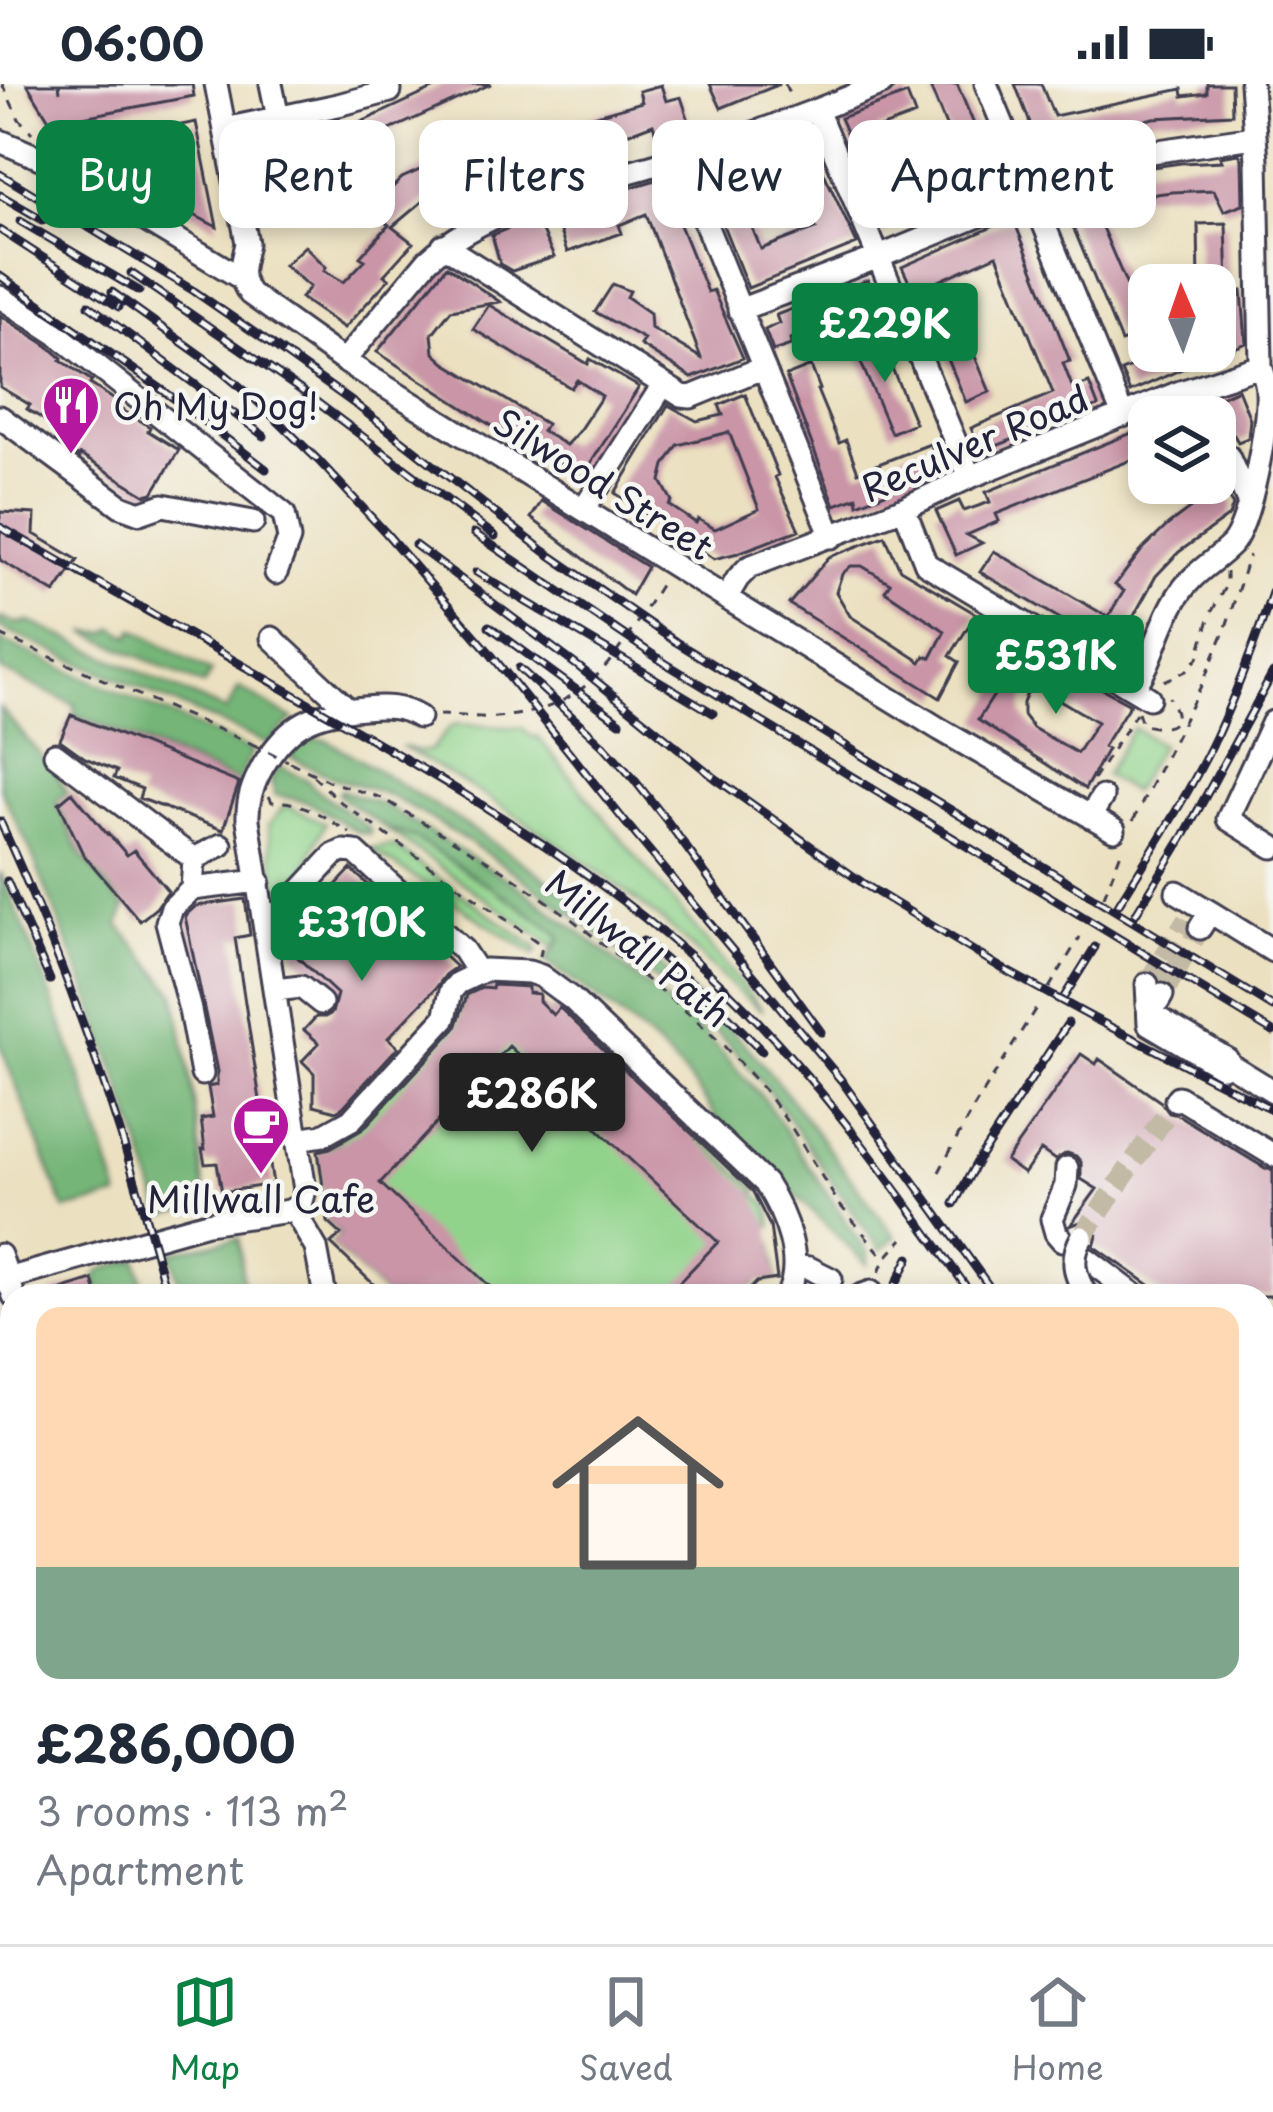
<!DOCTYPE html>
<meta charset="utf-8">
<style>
body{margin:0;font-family:"Playpen Sans",sans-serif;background:#f2f2f3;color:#1f2937;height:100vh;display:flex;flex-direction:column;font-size:45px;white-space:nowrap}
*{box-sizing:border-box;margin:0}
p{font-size:39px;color:#747a83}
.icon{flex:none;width:66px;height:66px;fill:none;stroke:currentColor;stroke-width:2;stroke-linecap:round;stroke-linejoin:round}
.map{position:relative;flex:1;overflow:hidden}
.details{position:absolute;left:0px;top:1200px;width:1275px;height:660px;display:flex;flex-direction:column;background:#fff;border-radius:36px 36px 0 0;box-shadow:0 6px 18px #0003}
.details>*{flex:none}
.banner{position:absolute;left:36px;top:36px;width:1203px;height:108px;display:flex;gap:24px}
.needle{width:78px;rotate:358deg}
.buttons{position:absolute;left:1128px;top:180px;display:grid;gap:24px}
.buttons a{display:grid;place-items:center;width:108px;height:108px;border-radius:24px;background:#fff;box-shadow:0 6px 18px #0003;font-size:60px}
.price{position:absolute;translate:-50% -102px;padding:0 27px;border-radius:12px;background:#0b8043;color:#fff;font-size:39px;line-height:78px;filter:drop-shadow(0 3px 6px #0008)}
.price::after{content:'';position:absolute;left:50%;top:72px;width:36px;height:27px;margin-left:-18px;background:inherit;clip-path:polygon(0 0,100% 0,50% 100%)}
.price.active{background:#222;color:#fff}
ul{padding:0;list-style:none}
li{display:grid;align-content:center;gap:24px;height:636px;padding:0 36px}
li+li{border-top:3px solid #e0e1e3}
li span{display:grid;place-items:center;height:372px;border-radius:24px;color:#555}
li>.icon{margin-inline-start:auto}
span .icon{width:216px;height:216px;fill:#fffc;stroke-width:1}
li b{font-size:51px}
.tag{padding:0 42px;border-radius:24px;background:#fff;box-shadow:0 6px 18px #0003;font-size:42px;line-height:108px}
.tag.active{background:#0b8043;color:#fff}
.status{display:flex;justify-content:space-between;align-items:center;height:84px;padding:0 60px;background:#fff;direction:ltr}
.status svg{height:33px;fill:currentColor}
.tab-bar{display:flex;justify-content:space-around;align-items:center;height:168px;border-top:3px solid #e0e1e3;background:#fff;font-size:33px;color:#747a83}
.tab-bar a{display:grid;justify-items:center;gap:6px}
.tab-bar .active{color:#0b8043}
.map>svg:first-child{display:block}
.green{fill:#91d38b;stroke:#5a7a63;stroke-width:3}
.forest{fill:#74b577;stroke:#4b6c59;stroke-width:3}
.building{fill:#c995a7;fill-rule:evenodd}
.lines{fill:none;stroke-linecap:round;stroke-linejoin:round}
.minor-tunnel{stroke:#c3baa5;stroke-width:21;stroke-dasharray:21 10;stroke-linecap:butt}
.minor-casing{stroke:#403e4f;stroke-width:27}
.path{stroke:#403e4f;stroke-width:3;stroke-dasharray:9 9;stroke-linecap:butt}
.minor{stroke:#fff;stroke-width:21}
.rail-casing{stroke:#22223b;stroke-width:9}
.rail{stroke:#f6f6f2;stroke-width:4.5;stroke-dasharray:14;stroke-linecap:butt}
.minor-bridge-casing{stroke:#403e4f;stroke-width:27;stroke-linecap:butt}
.path-bridge{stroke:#403e4f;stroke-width:3;stroke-dasharray:9 9;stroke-linecap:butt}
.minor-bridge{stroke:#fff;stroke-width:21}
.labels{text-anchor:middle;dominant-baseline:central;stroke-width:9;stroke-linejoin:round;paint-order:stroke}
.poi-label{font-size:36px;fill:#22223b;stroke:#f6f6f2;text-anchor:start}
.street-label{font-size:36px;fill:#22223b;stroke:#f6f6f2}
</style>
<div class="status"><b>06:00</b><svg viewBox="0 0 49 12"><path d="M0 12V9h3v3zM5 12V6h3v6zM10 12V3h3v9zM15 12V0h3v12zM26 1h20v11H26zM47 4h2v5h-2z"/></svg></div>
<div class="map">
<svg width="1273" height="1860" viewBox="0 0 1273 1860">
<rect width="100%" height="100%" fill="#f6f6f2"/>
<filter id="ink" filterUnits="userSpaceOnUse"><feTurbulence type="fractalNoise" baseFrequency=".00833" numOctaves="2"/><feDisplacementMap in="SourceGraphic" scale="24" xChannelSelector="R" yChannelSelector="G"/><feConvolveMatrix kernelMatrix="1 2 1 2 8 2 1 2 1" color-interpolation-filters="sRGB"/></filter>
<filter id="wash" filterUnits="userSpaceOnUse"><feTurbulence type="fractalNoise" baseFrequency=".004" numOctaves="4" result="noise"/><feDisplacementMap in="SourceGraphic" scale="48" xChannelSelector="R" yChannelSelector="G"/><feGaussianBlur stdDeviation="2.7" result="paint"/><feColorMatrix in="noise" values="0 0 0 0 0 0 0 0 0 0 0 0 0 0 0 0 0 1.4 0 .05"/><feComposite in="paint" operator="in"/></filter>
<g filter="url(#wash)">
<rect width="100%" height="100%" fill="#ebe0c0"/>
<path class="green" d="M457,640L522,644L533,654L537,652L763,927C725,901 691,859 654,830C574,766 489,713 401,662L421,668L431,666L450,643Z
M1133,644L1161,661L1132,708L1105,691Z
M285,721L325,739L302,790L279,817L268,742Z
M385,744L414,754L516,819L559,851L560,855L554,863Z
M389,762L395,763L536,863L537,867L534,870L370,765Z
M493,899L528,902V909L539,910L538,923L553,930L560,923L757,1106L755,1109L769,1122L772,1142L758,1144L761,1162L772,1160L777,1195L765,1197L761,1194L743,1212H386L331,1160L340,1150L328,1138L318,1062L333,1060L465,920L462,916L463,903L492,905Z"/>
<path class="forest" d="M0,534L14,539L31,538L226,627L239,604L293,635L268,660L0,544Z
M114,544L130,552L135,545L211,588L203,601L85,548L107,549Z
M0,556L252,667L238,698L74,630L75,621L0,586Z
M0,624L50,682L67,708L56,718L81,771L125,823L119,841L175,909L194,1016L206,1122L162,1132L137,1049L90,914L28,761L0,704Z
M312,655L327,656C438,722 547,789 647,871C684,902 722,935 755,971C805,1029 848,1094 896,1153L881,1166C830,1101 791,1028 735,967C705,934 668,906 632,877C556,817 478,759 392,713C375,704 357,701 340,696C323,690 307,681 290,673L300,660Z
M278,682L306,695L314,704L370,745V750L358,748L308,718L275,711L271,697Z
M341,706L384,721L514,799L595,860L704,949L764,1015L868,1170L867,1181L714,1031C676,965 605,921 545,877L560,855L559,851L516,819L415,754L385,744L340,712L338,710Z
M0,788C47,894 87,1002 119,1113L65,1126L0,961Z
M239,1154L244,1212H183L171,1168Z
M137,1175L146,1212H100L95,1194L101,1186Z"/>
<g id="blocks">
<path class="building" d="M27,0H192L194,12L51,39Z
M444,0H491L352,63L263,81L259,62L344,46Z
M710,0H780L721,24Z
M929,0H957L981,57L992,53L1010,98L987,108L985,103L885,144L875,126L889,120L881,95L869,101L840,34L907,10L915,31L877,45L903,105L962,81Z
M1015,0H1041L1054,32L1182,5L1183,12L1207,9V0H1231L1232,30L1153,34L1127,41L1088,54L1090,60L1046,80Z
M661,1L666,17L681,13L692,46L658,56L653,40L571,71L575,80L539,87L527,51L642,18L639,7Z
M196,38L217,143L177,122L162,45Z
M809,45L820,73L817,74L857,160L748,204L700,83ZM791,83L816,144L761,165L735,103Z
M503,69L517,98L464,124L453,101L430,111L392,143L413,159L384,191L389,195L344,244L301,214L310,203L284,181L305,162L326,183L324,187L344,198L365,176L360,173L389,141L370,126L402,94L440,77L451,96L464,88L467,92L493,82L490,75Z
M1239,70L1242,75L1243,120L1224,127L1214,106L1172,108L1140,112L1098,134L1149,253V267H1197L1202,276L1130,308L1121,287L1139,280L1130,255L1121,258L1061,114L1138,85L1181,79L1222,77L1220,73Z
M669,92L679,118L672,121L707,208L713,206L743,274L692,294L640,261L644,255L595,228L613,200L630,207L627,213L650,229L651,244L701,274L646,130L619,141L622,149L567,168L553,127Z
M535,133L554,173L512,187L500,180L492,151Z
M1013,134L1070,277L1063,279L1073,305L1089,299L1098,322L981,368L971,344L1053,309L997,171L939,197L956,228L990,308L966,318L929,230L925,232L902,183Z
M1226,139L1228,207H1242L1246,259L1226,268L1223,264L1215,267V244L1219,243L1217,214H1215V201H1199L1198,140Z
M447,182L500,218L451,226L432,250L434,269L445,279L546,340L542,347L566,361L578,348L602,312L577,296L571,304L473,245L489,221L588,280L590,275L639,303L582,393L533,363L531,367L377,268Z
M868,196L878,221L790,255L791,261L773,267L765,246L779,239L776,231Z
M0,231L48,262L62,274L61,276L92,297L90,300L121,320L119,324L150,343L148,347L179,366L153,409L146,411L80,371L79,373L68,365L72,359L56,350L59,345L27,325L30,321L0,303Z
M879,253L915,339L891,349L854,262Z
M811,282L820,305L817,306L839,359L846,356L858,388L930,360L943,386L858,420L857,413L835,421L786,292Z
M1238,305L1250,335L1248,354L1238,358L1232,348L1215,355V331L1222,328L1215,315Z
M745,310L778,391L775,393L799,446L738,469L714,475L615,409L668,321L697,337L723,331L719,321ZM729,348L759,425L715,445L698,435L696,439L669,421L672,417L661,397L665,381L678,361Z
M1149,342V369L996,430L999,437L967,451L982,459L956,471L936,427L959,417L964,427L990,418L986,408Z
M1220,402L1233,421L1229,432L1179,468L1156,492L1126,546L1136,552L1124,572L980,488L994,467L1108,533L1124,507L1115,501L1142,466L1168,441Z
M542,417L647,483L631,511L531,434Z
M0,428L35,430L34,450L78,476L55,509L0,476Z
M885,452L900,485L976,530L950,572L959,578L940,614L789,520L829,473ZM851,482H862L890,499L885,507L945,547L931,574L925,572L921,578L850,532L836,508L842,490Z
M1033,567L1130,620L1103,663L1107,665L1085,705L978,636L1005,594L1012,598ZM1031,599L1097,638L1077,669L1033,644L1023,631V619Z
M71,631L239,699L223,746L139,714L142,705L114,694L117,687L85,674L60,656Z
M72,708L107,750L108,749L127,771L134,766L168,807L156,824L140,837L83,770L59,719Z
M351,785L456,883L447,889L436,904L388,954L398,963L343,1023L336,1027L314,1021V989L302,977L319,959L304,946L316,933H325L332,929L337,910L293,869L303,859L292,848Z
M245,815L250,851L235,854L273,1100L222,1108L217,1079L205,1080L202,1065H205L201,1035L213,1033L208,1003L217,1001V987L185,832L196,822Z
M493,901L528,903V909L539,910V917L553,931L559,924L562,926L753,1108L770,1142L777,1195L757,1198L743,1212H666L718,1158L509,962L380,1099L500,1212H386L331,1160L341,1150L328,1138L318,1067L330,1064L363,1045L456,944L467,911L482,904L492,905Z
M1081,970L1096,980L1099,975L1161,1018L1169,1029L1178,1031L1265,1084L1273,1086V1212H1165L1094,1162L1097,1151L1090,1140L1080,1138L1070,1142L1097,1105L1081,1095V1078L1076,1072L1067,1069L1055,1076L1041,1066L1024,1090L1006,1077Z
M93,1196L98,1212H51V1209Z"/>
</g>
</g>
<g filter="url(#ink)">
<use href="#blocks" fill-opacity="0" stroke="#403e4f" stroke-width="3"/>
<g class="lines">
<path class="minor-tunnel" d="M1147,900L1187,836
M1162,911L1200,844
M1082,1153L1176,1016"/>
<g class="minor-casing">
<path id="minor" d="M216,0L247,159C243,180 236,192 250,210L344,277L726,514L941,646L1114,746
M271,0L278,34
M986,0L1123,332
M817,26L970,393
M225,45L338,21L390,7L389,0
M0,57L47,77L241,194
M679,74L832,453
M443,161L682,312L691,313L762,284
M0,213L57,250L284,430L289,455L276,489
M739,226L879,173L1124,72L1254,53
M344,277L428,176C488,120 596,99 674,75C744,54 814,28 882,0
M0,333L121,422L140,429L163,421L253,438
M1228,372L1249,420
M904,424L926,480L1149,614
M584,425L663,301
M726,514L738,494L749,483L904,424L970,393L1180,308L1261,282
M272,554L348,625
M1134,604C1154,576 1159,541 1178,512C1192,489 1213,479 1231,461C1250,442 1269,337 1267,308C1267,299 1264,291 1261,282L1257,76L1251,0
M1273,638L1228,735L1273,763
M55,670L194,775
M1090,733L1102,713
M194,775L192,805L172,824L167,838L190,926L202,990
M194,775L221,761
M192,805L259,797
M1177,808L1210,828
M264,832L281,828L334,771L343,767L355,768L463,866L478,889
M1200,844L1210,828L1273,867
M1147,900L1149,940L1222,983L1229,980L1227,975L1158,934L1147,921L1158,918L1162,911
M275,906L301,903L321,919
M1229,980L1273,1007
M1176,1016L1178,1013L1273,1071
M297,1055L323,1051L352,1035L445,934L451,907L458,899L485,886L529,888L541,892L572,915L765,1099C785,1130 805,1177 787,1212
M294,1126L316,1164L325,1212
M1062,1156L1056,1149L1052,1135L1066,1101L1067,1084
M0,1171L14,1212
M1087,1175L1136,1212
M795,1182L809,1184L831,1195
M0,1197L207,1139L289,1127L301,1121L305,1106L248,736C247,716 253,700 263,682C289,639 314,628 364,624C385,622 401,622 419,633
M860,1212L871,1208
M1263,1261L1264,1260
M1263,1325L1273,1332
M1263,1399L1273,1398
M1263,1453L1273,1454
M1263,1489L1273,1491
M1263,1541H1273
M0,1577L12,1579
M1263,1753L1273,1774
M0,1822L12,1823
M87,1848L88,1860
M551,1848V1860
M1164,1848L1173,1860
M1243,1860L1273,1857"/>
</g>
<path class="path" d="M2,0L19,35L32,49
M59,0L60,8
M785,0L791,15
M0,551L252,660
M1164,597L1186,587L1198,574L1210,531L1226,501V488
M1138,628L1142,640C1152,644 1179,648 1176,629C1175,623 1171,619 1169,613
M439,631C458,631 477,634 496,633C592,627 616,571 662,498
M290,678L328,697L382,714L503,786L568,832L688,929L724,962L765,1007L793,1046L839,1120L885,1175
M313,692L343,720L539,859L542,863L540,872
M1093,696L1136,629
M269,712L272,718C303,716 324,733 350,749
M1133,737L1204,596L1226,543L1249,471
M1104,812L1123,763
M1049,904L1080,853
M939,1088L970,1030L1036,924
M879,1188L885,1175L903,1155
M1263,1516H1273
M361,1848L362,1860
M885,1848L899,1860
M806,1860V1848
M875,1860V1848"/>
<use href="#minor" class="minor"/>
<g class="rail-casing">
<path id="rail" d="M0,90L194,207L271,260L359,323L544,467L676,558L1273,923
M0,111L43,136
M20,137L139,207
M0,146L119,223
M131,189L302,307L495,452
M0,192L164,307L266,385
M112,208L214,281L257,317L319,377L386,449L489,568L626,739L841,996L996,1212
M89,221L264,352
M0,443C114,507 227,572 340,637C476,715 615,797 728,907C822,998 897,1107 973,1212
M474,449L665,579L1273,948
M415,461L579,583L715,694L867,802L1003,885L1093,934L1273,1026
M476,488L713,629
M489,542L620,638
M519,584L604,662L632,693L667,737L821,948
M0,737C70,891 125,1048 167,1212
M7,797L50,896
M1118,821C1152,766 1188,712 1216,653C1238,605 1256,556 1273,506
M1135,831L1185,750L1273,589
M643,857L716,920L762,967
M1064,913L1095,863
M954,1120L977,1078L1068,939
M890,1212L909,1174
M1263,1640L1273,1659
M1263,1675L1273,1694
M274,1848V1860
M825,1848V1860"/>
</g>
<use href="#rail" class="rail"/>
<g class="minor-bridge-casing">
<path id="minor-bridge" d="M1082,1153C1070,1174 1074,1192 1087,1212"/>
</g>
<path class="path-bridge" d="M252,660L288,677"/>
<use href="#minor-bridge" class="minor-bridge"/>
</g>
</g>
<defs>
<g id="restaurant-pin" transform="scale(3)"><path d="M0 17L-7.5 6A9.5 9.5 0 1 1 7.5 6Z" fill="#b5179e" stroke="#f6f6f2"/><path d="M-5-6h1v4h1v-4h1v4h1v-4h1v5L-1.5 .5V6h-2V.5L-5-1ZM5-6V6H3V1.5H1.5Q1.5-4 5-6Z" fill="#fff"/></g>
<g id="cafe-pin" transform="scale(3)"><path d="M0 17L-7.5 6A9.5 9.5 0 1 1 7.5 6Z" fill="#b5179e" stroke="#f6f6f2"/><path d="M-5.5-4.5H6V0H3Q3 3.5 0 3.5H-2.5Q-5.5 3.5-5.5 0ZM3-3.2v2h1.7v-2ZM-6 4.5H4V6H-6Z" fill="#fff"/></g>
</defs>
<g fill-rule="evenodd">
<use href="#restaurant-pin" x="71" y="321"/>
<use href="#cafe-pin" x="261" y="1041"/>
</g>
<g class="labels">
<g class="poi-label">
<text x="113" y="321">Oh My Dog!</text>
<text x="261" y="1114" text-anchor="middle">Millwall Cafe</text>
</g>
<g class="street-label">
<text transform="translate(974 358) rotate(-23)">Reculver Road</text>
<text transform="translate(604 399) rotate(32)">Silwood Street</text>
<text transform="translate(639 863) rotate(39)">Millwall Path</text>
</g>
</g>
</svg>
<div class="buttons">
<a><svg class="needle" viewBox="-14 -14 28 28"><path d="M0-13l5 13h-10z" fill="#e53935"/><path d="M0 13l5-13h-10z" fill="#747a83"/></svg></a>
<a><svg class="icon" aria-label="layers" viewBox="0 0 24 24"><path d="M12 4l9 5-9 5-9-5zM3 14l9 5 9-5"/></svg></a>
</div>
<b class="price" style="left:885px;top:301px">£229K</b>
<b class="price" style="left:1056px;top:633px">£531K</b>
<b class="price" style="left:362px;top:900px">£310K</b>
<b class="price active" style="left:532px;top:1071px">£286K</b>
<div class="banner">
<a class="tag active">Buy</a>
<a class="tag">Rent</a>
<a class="tag">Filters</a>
<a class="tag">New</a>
<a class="tag">Apartment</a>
</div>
<section class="details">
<ul>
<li><span style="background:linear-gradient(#ffd9b3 70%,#7fa58c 0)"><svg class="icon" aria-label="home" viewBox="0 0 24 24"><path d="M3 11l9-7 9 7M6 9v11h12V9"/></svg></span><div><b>£286,000</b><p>3 rooms · 113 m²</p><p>Apartment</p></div></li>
</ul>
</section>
</div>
<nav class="tab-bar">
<a class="active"><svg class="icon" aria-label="map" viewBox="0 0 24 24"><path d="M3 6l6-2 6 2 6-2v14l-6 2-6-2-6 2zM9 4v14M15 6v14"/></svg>Map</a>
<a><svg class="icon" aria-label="saved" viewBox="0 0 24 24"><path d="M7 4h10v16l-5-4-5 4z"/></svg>Saved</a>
<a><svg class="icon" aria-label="home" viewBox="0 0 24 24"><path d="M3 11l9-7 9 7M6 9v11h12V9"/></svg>Home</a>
</nav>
